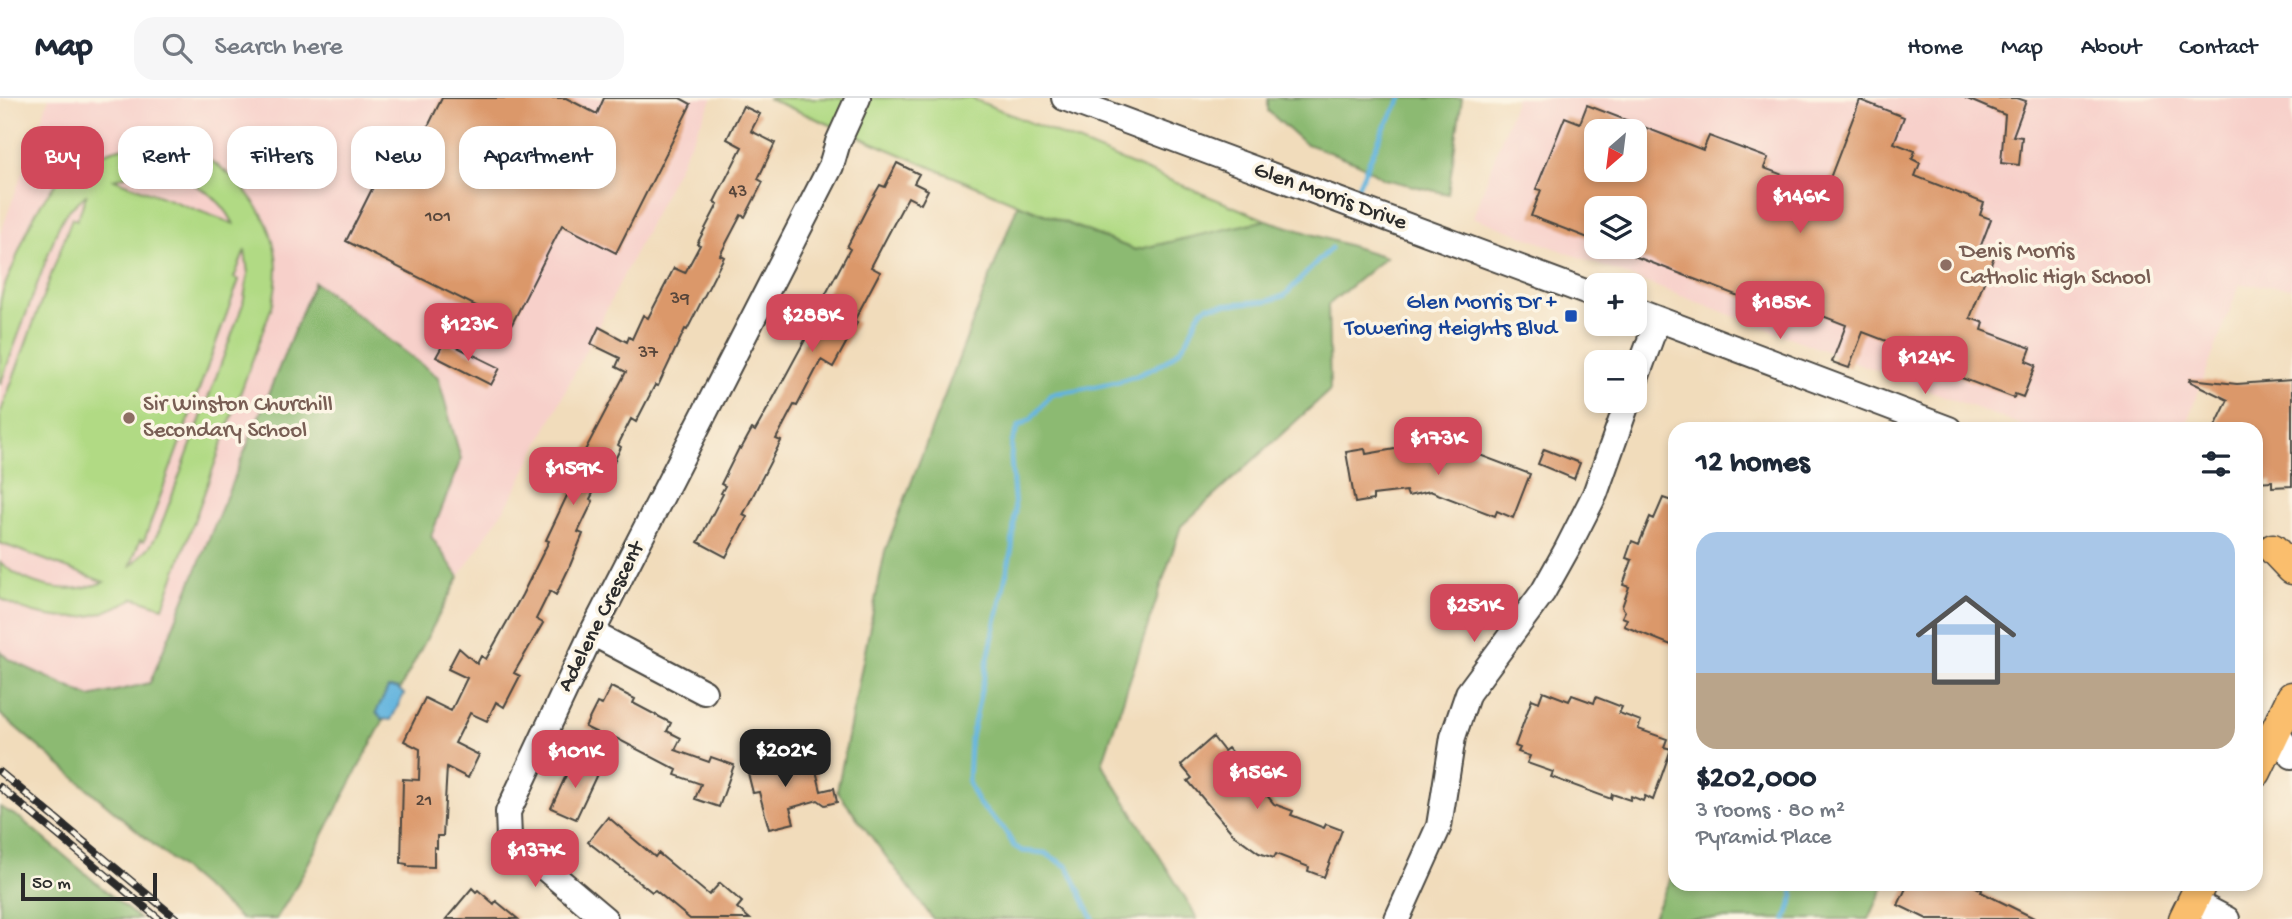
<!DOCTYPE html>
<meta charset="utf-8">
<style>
body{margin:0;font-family:"Gochi Hand",sans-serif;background:#f6f6f7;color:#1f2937;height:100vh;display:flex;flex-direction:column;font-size:26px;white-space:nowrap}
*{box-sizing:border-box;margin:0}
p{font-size:23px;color:#747a83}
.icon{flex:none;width:38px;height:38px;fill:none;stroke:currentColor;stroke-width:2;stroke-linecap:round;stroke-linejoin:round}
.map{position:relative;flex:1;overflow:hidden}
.details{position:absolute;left:1668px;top:324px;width:595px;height:469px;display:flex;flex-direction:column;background:#fff;border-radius:21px;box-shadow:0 4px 10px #0003}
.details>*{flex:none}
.top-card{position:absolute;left:21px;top:28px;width:665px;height:63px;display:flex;gap:14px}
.needle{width:46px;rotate:208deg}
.tools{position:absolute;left:1584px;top:21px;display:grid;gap:14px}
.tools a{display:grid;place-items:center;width:63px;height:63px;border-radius:14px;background:#fff;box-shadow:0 4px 10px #0003;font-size:35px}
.scale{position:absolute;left:21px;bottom:18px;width:136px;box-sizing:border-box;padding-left:7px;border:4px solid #2b2b2b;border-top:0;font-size:19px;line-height:24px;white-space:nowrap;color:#2b2b2b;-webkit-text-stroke:5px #fcf5e5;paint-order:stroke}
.price{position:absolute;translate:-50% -60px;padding:0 16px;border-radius:14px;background:#d1495b;color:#fff;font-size:23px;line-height:46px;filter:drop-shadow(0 2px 4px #0008)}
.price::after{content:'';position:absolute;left:50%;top:42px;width:21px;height:16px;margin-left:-10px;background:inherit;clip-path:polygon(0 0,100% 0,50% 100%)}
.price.active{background:#222;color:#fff}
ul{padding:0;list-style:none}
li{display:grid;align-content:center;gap:14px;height:371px;padding:0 28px}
li span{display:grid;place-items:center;height:217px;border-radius:21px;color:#555}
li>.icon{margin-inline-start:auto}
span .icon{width:126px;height:126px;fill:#fffc;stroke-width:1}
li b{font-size:30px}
h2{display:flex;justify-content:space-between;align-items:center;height:84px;padding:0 28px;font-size:30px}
.tag{padding:0 24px;border-radius:21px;background:#fff;box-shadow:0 4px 10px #0003;font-size:24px;line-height:63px}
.tag.active{background:#d1495b;color:#fff}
header{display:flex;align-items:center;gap:42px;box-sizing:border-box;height:98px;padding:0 35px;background:#fff;border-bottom:2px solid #e0e1e3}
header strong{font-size:33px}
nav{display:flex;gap:38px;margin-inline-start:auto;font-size:24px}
.search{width:490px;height:63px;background:#f6f6f7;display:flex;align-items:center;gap:18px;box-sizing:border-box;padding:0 24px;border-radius:21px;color:#747a83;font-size:26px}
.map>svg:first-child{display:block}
.built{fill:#f7d0ca;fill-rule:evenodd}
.green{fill:#b1da84;stroke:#6e8258;stroke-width:2;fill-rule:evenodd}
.forest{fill:#8cba72;stroke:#5c724e;stroke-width:2}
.water{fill:#62b4de;stroke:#467084;stroke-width:2}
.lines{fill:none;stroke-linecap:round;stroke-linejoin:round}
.stream{stroke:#62b4de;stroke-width:5}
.building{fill:#db986b;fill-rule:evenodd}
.minor-casing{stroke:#494641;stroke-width:28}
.major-casing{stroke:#494641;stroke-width:33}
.minor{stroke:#fff;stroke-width:24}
.major{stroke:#fabe6d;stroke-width:30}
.rail-casing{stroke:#2b2b2b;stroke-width:8}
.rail{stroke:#fcf5e5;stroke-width:5;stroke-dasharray:16;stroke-linecap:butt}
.education-dot{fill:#8d6e63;stroke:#fcf5e5;stroke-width:2.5}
.transit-dot{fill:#1a4fb4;stroke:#fcf5e5;stroke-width:2.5}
.labels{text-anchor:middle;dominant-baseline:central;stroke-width:7;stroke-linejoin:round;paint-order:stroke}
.number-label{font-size:19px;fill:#57463b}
.street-label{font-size:23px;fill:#2b2b2b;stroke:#fcf5e5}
.education-label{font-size:23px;fill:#785e54;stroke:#fcf5e5;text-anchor:start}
.transit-label{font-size:23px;fill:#164399;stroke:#fcf5e5;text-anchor:end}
</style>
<header>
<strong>Map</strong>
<div class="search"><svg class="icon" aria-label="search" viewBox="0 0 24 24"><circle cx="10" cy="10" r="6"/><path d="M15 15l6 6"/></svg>Search here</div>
<nav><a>Home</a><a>Map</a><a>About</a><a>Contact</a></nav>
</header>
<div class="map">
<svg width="2292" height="821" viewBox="0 0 2292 821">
<rect width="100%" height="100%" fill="#fcf5e5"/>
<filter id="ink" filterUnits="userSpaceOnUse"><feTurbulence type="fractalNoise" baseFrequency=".0143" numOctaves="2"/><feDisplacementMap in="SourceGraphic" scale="14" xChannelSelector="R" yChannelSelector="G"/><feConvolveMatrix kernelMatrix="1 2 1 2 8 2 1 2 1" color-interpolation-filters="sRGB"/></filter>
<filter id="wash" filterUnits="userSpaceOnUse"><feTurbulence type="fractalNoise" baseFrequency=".00686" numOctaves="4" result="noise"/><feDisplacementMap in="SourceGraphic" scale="28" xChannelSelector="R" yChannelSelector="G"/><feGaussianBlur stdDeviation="1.57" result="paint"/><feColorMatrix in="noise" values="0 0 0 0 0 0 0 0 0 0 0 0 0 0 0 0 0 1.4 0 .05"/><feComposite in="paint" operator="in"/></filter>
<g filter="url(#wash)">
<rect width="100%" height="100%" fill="#f1dcbb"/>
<path class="built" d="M49,0H713L512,399L459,479L431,438L461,361L314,185L150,585L90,599L8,561L0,553V137Z
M1516,0H2292V190L2240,186L2184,331H2031L1473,119ZM1596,33H1634V72H1596ZM1596,110H1634V149H1596Z"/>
<path class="green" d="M767,0H971L1266,122L1135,152L1018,106Z
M140,45C186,46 217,59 247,95C262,114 270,127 275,152C279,169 276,188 273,205L163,509L135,500C122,506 108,514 94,517C64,524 26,517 0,500V464C29,489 68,498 104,484L0,445V316L72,120L77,122L87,96L68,113L59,127L0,287C0,260 0,232 0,206C1,191 11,175 16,161C42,90 64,61 140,45ZM152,74C186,79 218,94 234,126L114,81L135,75ZM245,152L248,176L243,206L159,433L151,447L130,469L140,442L144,443L239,182L234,180Z"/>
<path class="forest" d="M1268,0H1462L1448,96L1384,81L1358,65L1304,45L1268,13Z
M1018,106L1135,152L1266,122L1386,159L1328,207L1330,292L1181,428L1102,666L1191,809L1197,821H933L837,693L885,453Z
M314,184L438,279L461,361L431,438L459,479L294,792L276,821H241L0,616V553L8,561L90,599L150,585Z
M0,709L20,720L139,821H0Z
M1675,770V786H1885L1869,821H1652Z"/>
<path class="water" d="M388,590H397L404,596L391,622L382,621L376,614Z"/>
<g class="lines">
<path class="stream" d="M1355,95L1384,30L1402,0
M1093,821L1068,769L1045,755L1022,753L1014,748L1004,731L978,705L968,684L970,644L1012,450L1015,413L1011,360L1012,344L1019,328L1032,320L1051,296C1091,290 1161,280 1185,245C1194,233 1194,217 1207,208L1267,203L1284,198L1331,150
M1786,821L1794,798L1791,786"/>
</g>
<g id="blocks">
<path class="building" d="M442,0H566L597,16L604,0H680L691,6L616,155L562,127L512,226L346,143L376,83L385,88L395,69L405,75Z
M1965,0H2017L2026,3L2013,38L2022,39L2019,67L2001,65L2005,17Z
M1860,2L1904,19L1894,45L1915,53L1912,61L1920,65L1915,78L1984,105L1980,117L1991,121L1980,150L1995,156L1970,220L1984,225L1982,232L2031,250L2026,263L2036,267L2023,299L2015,296L2014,300L1941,272L1933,276L1912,269L1907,259L1910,252L1863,234L1849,270L1832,264L1846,227L1766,196L1762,207L1634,158V110H1596V143L1531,118L1541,92L1536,91L1565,19L1580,25L1587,7L1703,52L1709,38L1768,60L1764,70L1825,93ZM1596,33H1634V72H1596Z
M743,8L760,16L751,33L775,45L758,81L763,84L745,119L741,117L720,157L724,159L687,232L685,231L658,288L655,287L636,324L631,321L618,347L621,349L612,368L608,366L590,401L593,403L578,434L583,436L569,470L556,497L550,493L536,521L543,525L514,575L520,578L504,609L496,604L487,623L470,615L455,645L479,657L468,680L447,669L443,738H437V750L434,749V769L407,768V766L401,765L403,681L419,682L420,651L404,643L425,600L451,613L467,580L448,571L459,550L477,566L481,558L486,561L522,497L549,443L546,442L573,385L569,383L626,274L616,269L620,260L591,246L599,229L627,244L629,239L632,241L643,217L648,220L674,170L685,175L700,147L697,146L718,106L714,104L742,49L727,41Z
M897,65L919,76L914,85L928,92L921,106L908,99L900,114L871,169L880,174L854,223L857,225L833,269L821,262L797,308L794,307L776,341L781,343L743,417L747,419L726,459L698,444L723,396L721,395L725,388L721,386L739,350L741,351L752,331L755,333L773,301L811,231L804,227L817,203L821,205L850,151L847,149L869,106L880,87L885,89Z
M445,243L500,270L491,287L436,259Z
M2190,281L2237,286L2292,282V388L2272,389V383L2256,384V331H2214L2228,302L2189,283Z
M1416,343L1419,359L1441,363L1448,345L1530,376L1513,420L1497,413L1495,418L1430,393L1408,398L1406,393L1373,397V402L1355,405L1346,354L1365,351L1366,356L1401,350L1400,346Z
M1544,351L1580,365L1574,381L1538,366Z
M1663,400L1675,404V537L1671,547L1624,528L1627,521L1622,519L1625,513L1622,509L1629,489L1623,487L1632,462L1626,460L1632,443L1639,446L1650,419L1654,421Z
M611,589L635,601L633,605L671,625L667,633L681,640L675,652L709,664L711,659L734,667L719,709L695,701L701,686L675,677L677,672L616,640L614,643L585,629L597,605L602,607Z
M1543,593L1569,603L1572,597L1594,605L1596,599L1622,609L1619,615L1641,623L1638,631L1667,641L1664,649L1671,651L1653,702L1645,698L1643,703L1631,698L1630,702L1612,696L1611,701L1551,679L1553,674L1527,665L1530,658L1518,654L1520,650L1515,648L1532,601L1539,604Z
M1213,639L1224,653L1228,650L1274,706L1293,713L1291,717L1324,730L1326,726L1342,732L1324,779L1308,773L1309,769L1276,756L1274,760L1259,755L1233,736L1188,683L1192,680L1181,667Z
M770,656L774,674L814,664L821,693L834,690L837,704L825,707L818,702L790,710L794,725L769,731L759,694L753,695L745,663Z
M578,662L599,672L576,721L551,710L567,675L571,677Z
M608,719L655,759L658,755L709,797L720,785L742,804L737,810L750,821H690L655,792L652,794L588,744Z
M1908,786H1970L1982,792L1981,794L2036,821H1927L1898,807Z
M472,790L476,794L478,792L494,806L496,803L518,821H446Z"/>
</g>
</g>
<g filter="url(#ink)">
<use href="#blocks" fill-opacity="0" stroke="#494641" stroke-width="2"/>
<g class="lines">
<g class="minor-casing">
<path id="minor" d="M1064,0L1596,198
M1634,212L1949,331
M1634,286L1658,221
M592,535L704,594
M2276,633L2292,658
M2193,803L2227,821
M605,821L509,740L508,714L592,535L831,68L838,44L858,0
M1397,821L1439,728L1453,639L1468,595L1543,494L1567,451L1595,396L1628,303"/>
</g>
<g class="major-casing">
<path id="major" d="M2273,451L2292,471
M2256,674L2292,599
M2184,821L2201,786"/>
</g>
<use href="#minor" class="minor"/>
<use href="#major" class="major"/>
<g class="rail-casing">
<path id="rail" d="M0,674L177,821
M0,689L159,821"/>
</g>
<use href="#rail" class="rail"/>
</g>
</g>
<g class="education-dot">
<circle cx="1946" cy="167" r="7"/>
<circle cx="129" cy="320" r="7"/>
</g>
<rect class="transit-dot" x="1564" y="211" width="14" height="14" rx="3.5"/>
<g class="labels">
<g class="number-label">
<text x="738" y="94">43</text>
<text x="438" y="119">101</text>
<text x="680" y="201">39</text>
<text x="648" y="255">37</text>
<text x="424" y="703">21</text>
</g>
<g class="street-label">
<text transform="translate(1330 99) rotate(20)">Glen Morris Drive</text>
<text transform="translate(602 519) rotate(-63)">Adelene Crescent</text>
</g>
<g class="education-label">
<text x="1960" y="154">Denis Morris<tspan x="1960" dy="26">Catholic High School</tspan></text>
<text x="143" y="307">Sir Winston Churchill<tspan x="143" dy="26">Secondary School</tspan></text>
</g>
<g class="transit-label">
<text x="1557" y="205">Glen Morris Dr +<tspan x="1557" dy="26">Towering Heights Blvd</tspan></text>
</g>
</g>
</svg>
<div class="tools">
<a><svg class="needle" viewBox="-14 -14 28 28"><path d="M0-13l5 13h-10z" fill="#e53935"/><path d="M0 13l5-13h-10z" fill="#747a83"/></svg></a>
<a><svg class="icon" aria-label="layers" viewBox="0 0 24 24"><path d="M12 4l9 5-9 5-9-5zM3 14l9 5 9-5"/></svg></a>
<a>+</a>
<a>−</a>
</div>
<div class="scale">50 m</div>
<b class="price" style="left:1800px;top:137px">$146K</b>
<b class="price" style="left:1780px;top:243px">$185K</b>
<b class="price" style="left:812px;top:256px">$288K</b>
<b class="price" style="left:468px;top:265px">$123K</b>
<b class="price" style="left:1925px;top:298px">$124K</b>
<b class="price" style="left:1438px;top:379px">$173K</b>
<b class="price" style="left:573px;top:409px">$159K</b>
<b class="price" style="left:1474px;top:546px">$251K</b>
<b class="price active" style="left:785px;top:691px">$202K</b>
<b class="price" style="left:575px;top:692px">$101K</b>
<b class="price" style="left:1257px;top:713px">$156K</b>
<b class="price" style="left:535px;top:791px">$137K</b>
<div class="top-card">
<a class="tag active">Buy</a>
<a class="tag">Rent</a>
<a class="tag">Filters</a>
<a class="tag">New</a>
<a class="tag">Apartment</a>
</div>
<section class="details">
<h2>12 homes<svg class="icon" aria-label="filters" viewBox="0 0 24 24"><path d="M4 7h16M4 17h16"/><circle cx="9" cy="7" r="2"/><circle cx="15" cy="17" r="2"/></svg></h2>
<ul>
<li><span style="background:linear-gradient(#a9c7e8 65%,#b9a48a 0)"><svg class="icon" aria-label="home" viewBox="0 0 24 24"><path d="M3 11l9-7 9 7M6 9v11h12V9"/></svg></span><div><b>$202,000</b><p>3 rooms · 80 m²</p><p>Pyramid Place</p></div></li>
</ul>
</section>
</div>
